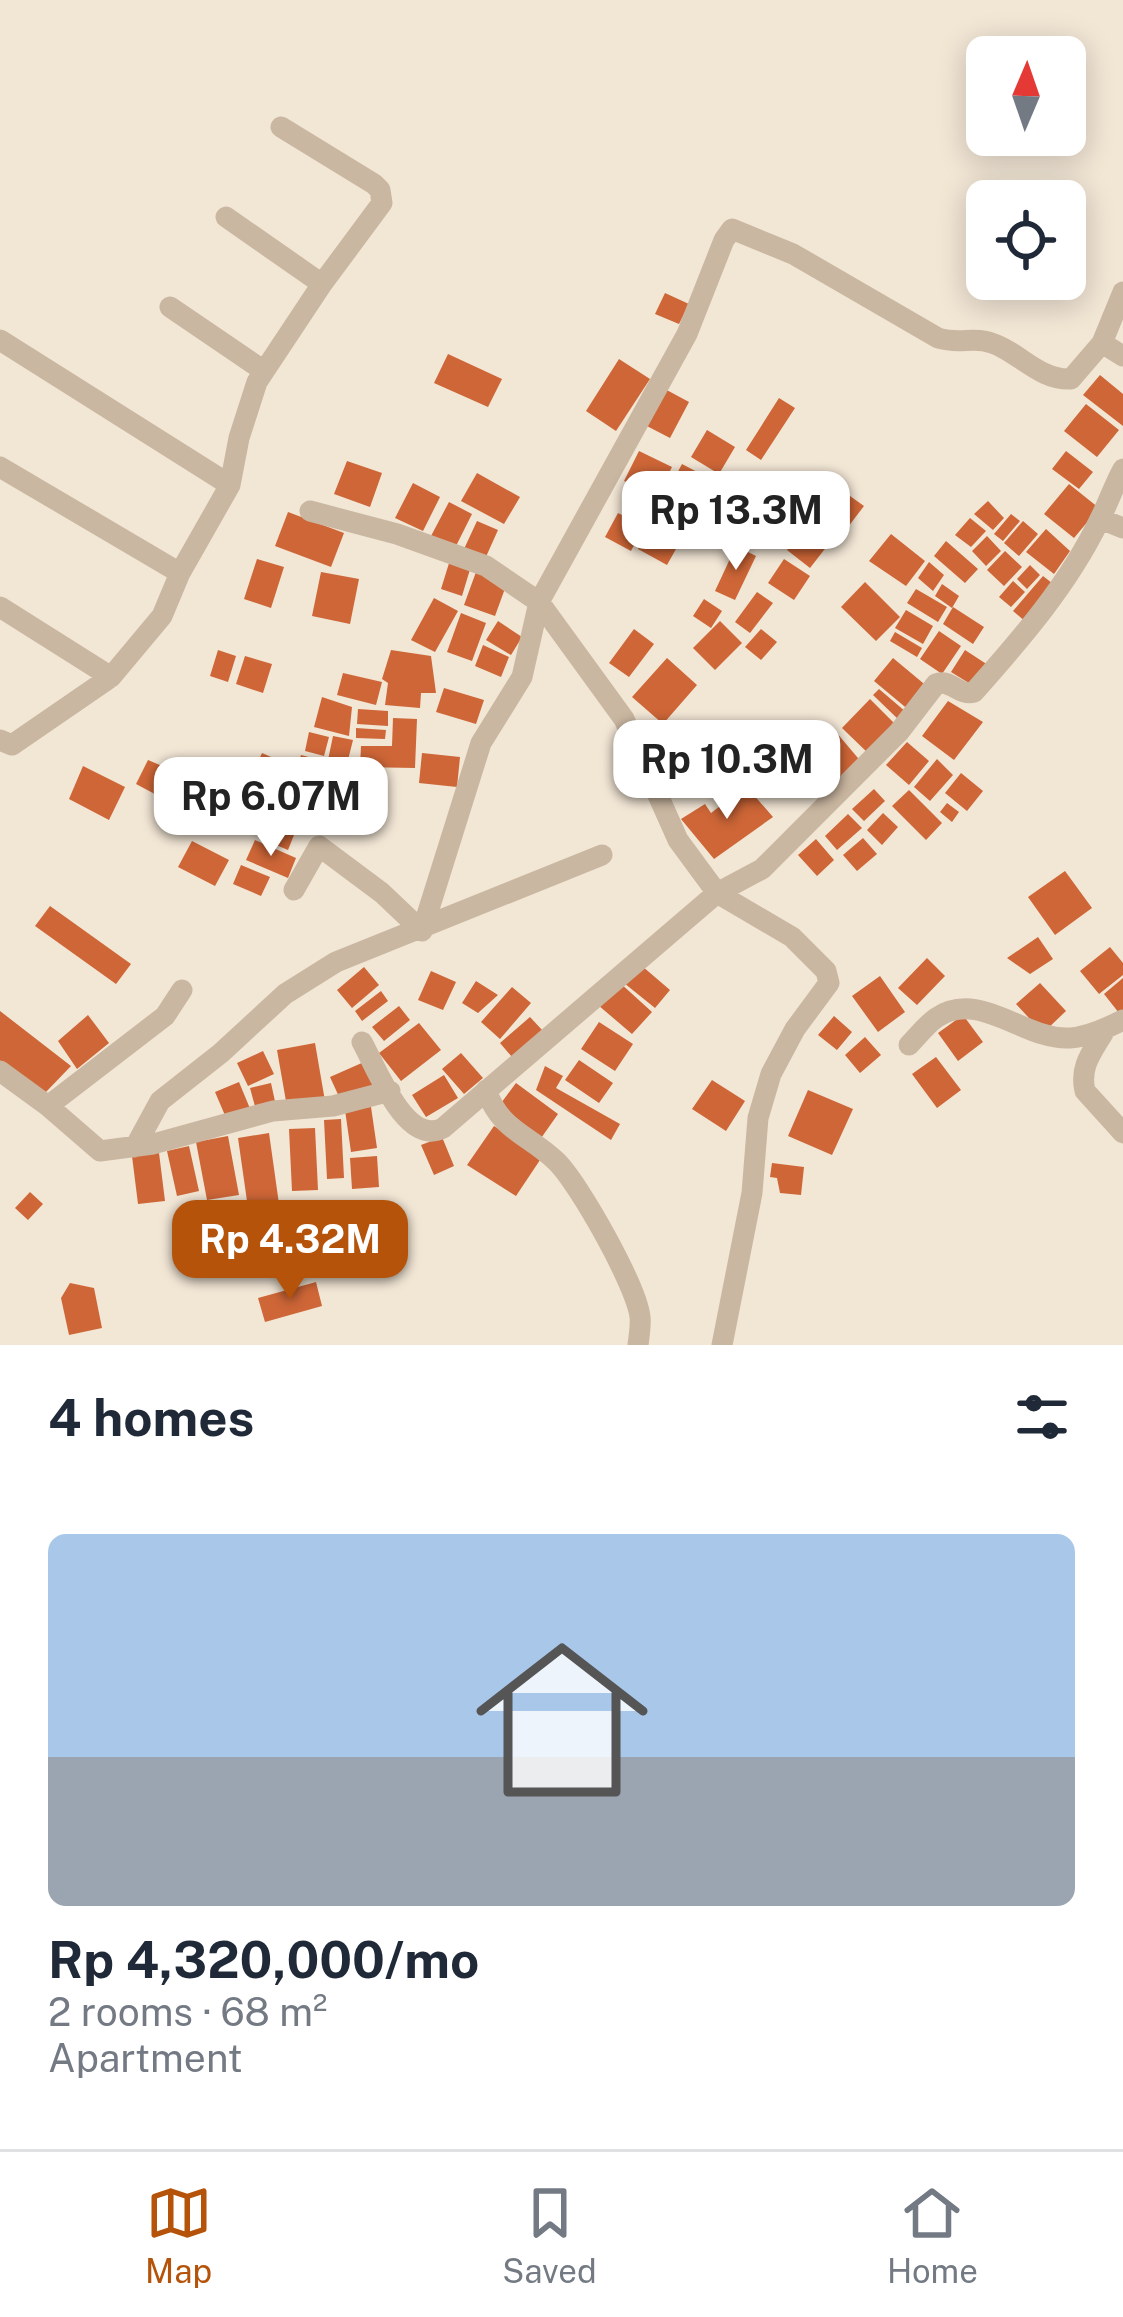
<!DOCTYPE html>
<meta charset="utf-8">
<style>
body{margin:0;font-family:"Public Sans",sans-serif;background:#f6f6f7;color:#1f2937;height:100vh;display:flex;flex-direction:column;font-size:45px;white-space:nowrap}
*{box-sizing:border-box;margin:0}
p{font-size:39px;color:#747a83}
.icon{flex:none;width:66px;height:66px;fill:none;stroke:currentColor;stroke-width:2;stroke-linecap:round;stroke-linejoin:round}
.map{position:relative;height:1345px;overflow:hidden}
.side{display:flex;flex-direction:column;background:#fff;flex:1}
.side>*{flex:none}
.needle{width:78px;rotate:2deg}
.controls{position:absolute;left:966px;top:36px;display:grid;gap:24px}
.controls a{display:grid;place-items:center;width:120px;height:120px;border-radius:18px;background:#fff;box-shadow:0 6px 30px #0003;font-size:60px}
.price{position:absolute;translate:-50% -102px;padding:0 27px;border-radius:24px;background:#fff;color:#222;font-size:39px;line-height:78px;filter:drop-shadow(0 3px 6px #0008)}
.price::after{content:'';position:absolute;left:50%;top:72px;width:36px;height:27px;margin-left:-18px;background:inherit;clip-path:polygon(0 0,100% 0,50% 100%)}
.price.active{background:#b45309;color:#fff}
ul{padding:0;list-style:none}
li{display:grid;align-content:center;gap:24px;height:636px;padding:0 48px}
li+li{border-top:3px solid #e0e1e3}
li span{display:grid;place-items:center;height:372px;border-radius:18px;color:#555}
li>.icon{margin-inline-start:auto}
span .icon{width:216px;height:216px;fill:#fffc;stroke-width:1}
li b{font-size:51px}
h2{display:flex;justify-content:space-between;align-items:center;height:144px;padding:0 48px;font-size:51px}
.tabs{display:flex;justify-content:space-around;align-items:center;height:168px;border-top:3px solid #e0e1e3;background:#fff;font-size:33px;color:#747a83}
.tabs a{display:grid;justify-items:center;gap:6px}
.tabs .active{color:#b45309}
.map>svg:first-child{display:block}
.building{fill:#ce6637}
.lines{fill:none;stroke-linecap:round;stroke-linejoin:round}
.minor{stroke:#cab7a1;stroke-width:21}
</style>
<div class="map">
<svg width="1123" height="1345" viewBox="0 0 1123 1345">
<rect width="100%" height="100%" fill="#f2e6d5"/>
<path class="building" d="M665,293L689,304L679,324L655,314Z
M448,354L502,379L488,407L434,383Z
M619,359L650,379L616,431L586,411Z
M1100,375L1123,394V426L1083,395Z
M663,388L689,402L670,438L643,424Z
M779,398L795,408L761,460L746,450Z
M1086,404L1119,430L1097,457L1064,431Z
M707,430L735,447L719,474L691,457Z
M639,451L672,467L657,497L624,481Z
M1066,451L1093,472L1079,489L1052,469Z
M347,461L382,473L370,507L334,494Z
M682,464L722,485L708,511L668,490Z
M477,473L520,497L504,524L461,501Z
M413,483L440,497L423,531L395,518Z
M1069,484L1099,508L1074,538L1044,514Z
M741,488L764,497L752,527L729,518Z
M843,491L864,506L848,527L827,512Z
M665,501L694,517L667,565L638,549Z
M988,501L1004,518L993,530L974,514Z
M449,502L472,514L455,548L431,536Z
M288,512L344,533L331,567L275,546Z
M618,513L644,526L631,551L605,537Z
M1011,514L1020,521L1003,541L994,534Z
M816,515L838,532L810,568L787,550Z
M970,518L986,531L971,547L955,535Z
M477,521L498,530L485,559L464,549Z
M1023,521L1038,534L1019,556L1004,543Z
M1046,529L1070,551L1054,574L1026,552Z
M891,534L925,561L906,586L869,561Z
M987,536L1001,551L986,566L972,551Z
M946,541L978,569L965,583L934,556Z
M736,546L756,556L735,600L715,591Z
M1005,551L1022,567L1004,586L987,570Z
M257,559L284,567L271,608L244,599Z
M784,559L810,576L794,600L768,583Z
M450,560L471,566L462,596L441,589Z
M929,562L944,575L933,591L918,578Z
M1030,565L1040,575L1027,589L1017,579Z
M321,572L359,579L350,624L312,616Z
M476,572L507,583L495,616L464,605Z
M1043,576L1057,587L1026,622L1013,611Z
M1013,581L1025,592L1011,607L999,597Z
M865,582L900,617L876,641L841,607Z
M942,584L959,596L952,608L935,596Z
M916,589L947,607L938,622L907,603Z
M757,592L773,603L750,633L735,622Z
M434,598L458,611L435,652L411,640Z
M704,599L722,611L711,628L693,616Z
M953,607L984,627L973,644L943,624Z
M906,610L933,626L923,644L895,628Z
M461,613L486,623L472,661L447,652Z
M498,621L522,637L511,655L486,640Z
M720,621L742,643L715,670L693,648Z
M634,629L654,644L629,677L609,663Z
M761,629L777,642L761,660L745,647Z
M939,631L961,646L942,674L920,659Z
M895,632L922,648L917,657L890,641Z
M483,645L509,657L501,677L475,666Z
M218,650L236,656L228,682L210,676Z
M391,650L431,656L436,693H421L420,708L385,705L388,683L382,679Z
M965,650L991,667L977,688L951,672Z
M245,656L272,664L263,693L236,684Z
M667,658L697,685L663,724L632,697Z
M893,658L929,688L910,711L874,681Z
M343,673L382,682L376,705L337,695Z
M444,688L484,700L476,724L436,712Z
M879,689L906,712L899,720L873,695Z
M322,697L352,707L349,736L314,727Z
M870,699L897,726L869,754L842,728Z
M948,701L983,722L954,760L922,736Z
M358,709L388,711V726L357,724Z
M393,718L417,719L415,768L360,767L361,746H392Z
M737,725L754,739L736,760L719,745Z
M356,728L386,730L385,739L356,738Z
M309,732L329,737L324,756L305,751Z
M836,732L863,764L843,781L816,749Z
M333,736L353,740L347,764L328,760Z
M907,742L929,761L909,785L886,765Z
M262,753L287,764L274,793L249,782Z
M422,753L460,757L457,787L419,783Z
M301,755L343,766L341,778L298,766Z
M937,759L953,775L930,801L914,787Z
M148,760L195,780L181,808L136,784Z
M83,766L125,787L109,820L69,799Z
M301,770L339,786L329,807L292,791Z
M961,773L983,791L967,811L945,793Z
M746,786L773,817L714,859L681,819L705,804L711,813Z
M874,789L885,801L864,821L852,809Z
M909,790L942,823L926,840L892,806Z
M286,794L316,807L307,828L277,815Z
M947,803L959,812L952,822L940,812Z
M883,813L898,827L882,845L867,830Z
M848,814L862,828L837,850L825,836Z
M278,822L296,830L288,850L269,842Z
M863,838L877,854L857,871L843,855Z
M816,839L834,860L817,876L798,855Z
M255,840L296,858L288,878L246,860Z
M192,841L229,860L215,886L178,867Z
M241,865L270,877L261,896L233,884Z
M1065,871L1092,908L1055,935L1028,897Z
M50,906L131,964L116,984L35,926Z
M1038,937L1053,959L1030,974L1007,958Z
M1110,947L1123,963V975L1099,994L1080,971Z
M927,958L945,976L917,1005L898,988Z
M642,966L670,990L655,1008L624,983Z
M364,967L379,985L352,1008L337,990Z
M431,971L456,982L443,1010L418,1000Z
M880,976L905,1012L878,1032L852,996Z
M1123,978V1010L1119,1013L1104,994Z
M476,981L498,995L478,1013L462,1003Z
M619,982L652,1012L632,1034L598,1005Z
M1040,983L1066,1011L1043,1033L1016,1004Z
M512,987L531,1003L500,1039L481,1022Z
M381,991L388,1001L362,1021L355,1011Z
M399,1006L410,1020L384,1041L372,1027Z
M0,1011L71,1066L45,1093L0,1064Z
M88,1015L109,1043L77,1069L58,1041Z
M963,1015L983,1042L958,1061L938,1033Z
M834,1016L852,1032L837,1050L818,1035Z
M530,1017L543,1031L512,1057L500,1043Z
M599,1022L633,1044L615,1071L581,1049Z
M419,1023L441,1050L401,1081L379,1053Z
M865,1037L881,1055L860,1073L845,1055Z
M315,1043L325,1101L287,1107L277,1050Z
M263,1051L274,1074L248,1086L237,1063Z
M461,1053L483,1078L464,1094L442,1069Z
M936,1057L961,1090L937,1108L912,1074Z
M579,1060L613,1083L599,1103L565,1080Z
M364,1062L375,1086L341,1101L330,1077Z
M545,1066L563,1076L556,1088L620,1124L611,1140L536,1090Z
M444,1075L458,1098L426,1117L412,1095Z
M712,1080L745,1101L726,1131L692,1109Z
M239,1082L251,1111L227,1120L215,1092Z
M271,1083L276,1106L256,1110L250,1088Z
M516,1083L558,1114L539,1141L496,1110Z
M808,1090L853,1109L832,1155L788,1136Z
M371,1107L377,1148L351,1152L345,1110Z
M341,1119L344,1178L327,1179L324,1120Z
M494,1126L542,1157L516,1196L467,1165Z
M315,1128L318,1190L292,1191L289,1129Z
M269,1133L279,1204L248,1208L238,1138Z
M228,1136L239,1195L207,1200L196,1142Z
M442,1137L454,1166L434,1175L421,1145Z
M189,1146L199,1191L177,1196L167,1151Z
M159,1153L165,1201L138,1204L132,1156Z
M377,1156L379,1187L352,1189L350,1158Z
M772,1163L804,1167L801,1195L780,1193L777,1178L770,1177Z
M30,1192L43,1204L28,1220L15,1208Z
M316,1282L322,1306L265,1322L258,1298Z
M70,1283L94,1288L102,1328L69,1335L61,1298Z"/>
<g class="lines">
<path class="minor" d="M226,217L322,284
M1123,292L1102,343L1123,356
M170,307L264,371
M0,340L230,485
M0,467L180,573L230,485L239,438L257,382L322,284L382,203L380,190L374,184L281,127
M310,511L397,534L486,566L539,602L624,719L678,840L717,893L792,937L826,971L829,983L795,1029L771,1074L758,1118L752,1193L722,1345
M1101,519L1123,528
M0,607L111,677
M0,740L12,745L111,677L162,616L180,573
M294,890L319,846L382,893L422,931L481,743L522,677L539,602L687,334L724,240L732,229L793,254L938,338C958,344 969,338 984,341C1016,347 1037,381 1071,379L1102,343
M1105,1030C1093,1051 1079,1066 1085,1091L1123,1133
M362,1042C377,1069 406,1147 443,1128L717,893L762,869L899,732L936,684C950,678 960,697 974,692C1021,639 1068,585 1099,521C1108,504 1113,487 1123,469
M909,1045C918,1036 926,1025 936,1018C979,988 1025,1041 1070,1038C1088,1037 1107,1028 1123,1020
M0,1071L48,1106L100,1151L153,1144L273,1111L333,1106L390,1091
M486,1090C501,1131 526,1133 556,1161C579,1183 637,1287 640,1317C641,1326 639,1336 638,1345
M48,1106L165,1016L182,990
M135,1147L160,1101L221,1053L285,994L336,962L602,855"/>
</g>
</svg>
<div class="controls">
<a><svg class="needle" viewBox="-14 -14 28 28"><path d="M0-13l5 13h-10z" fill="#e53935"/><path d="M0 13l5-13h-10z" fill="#747a83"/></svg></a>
<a><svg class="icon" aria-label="locate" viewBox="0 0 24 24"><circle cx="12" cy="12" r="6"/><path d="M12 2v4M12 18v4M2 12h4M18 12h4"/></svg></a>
</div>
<b class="price" style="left:736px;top:573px">Rp 13.3M</b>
<b class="price" style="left:727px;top:822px">Rp 10.3M</b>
<b class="price" style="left:271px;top:859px">Rp 6.07M</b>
<b class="price active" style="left:290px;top:1302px">Rp 4.32M</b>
</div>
<section class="side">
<h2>4 homes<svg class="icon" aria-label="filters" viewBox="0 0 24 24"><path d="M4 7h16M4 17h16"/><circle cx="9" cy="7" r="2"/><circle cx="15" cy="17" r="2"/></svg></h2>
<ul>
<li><span style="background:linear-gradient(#a9c7e8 60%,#9aa5b1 0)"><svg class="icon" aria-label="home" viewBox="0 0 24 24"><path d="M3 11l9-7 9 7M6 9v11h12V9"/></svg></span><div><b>Rp 4,320,000/mo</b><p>2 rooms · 68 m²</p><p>Apartment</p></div></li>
</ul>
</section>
<nav class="tabs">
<a class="active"><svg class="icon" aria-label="map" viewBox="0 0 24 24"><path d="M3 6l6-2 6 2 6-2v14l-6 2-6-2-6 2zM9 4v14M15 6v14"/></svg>Map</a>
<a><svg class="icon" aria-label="saved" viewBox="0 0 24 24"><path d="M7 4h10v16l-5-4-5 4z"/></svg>Saved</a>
<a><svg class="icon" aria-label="home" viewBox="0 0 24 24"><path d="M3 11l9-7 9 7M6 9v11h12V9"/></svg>Home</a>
</nav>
